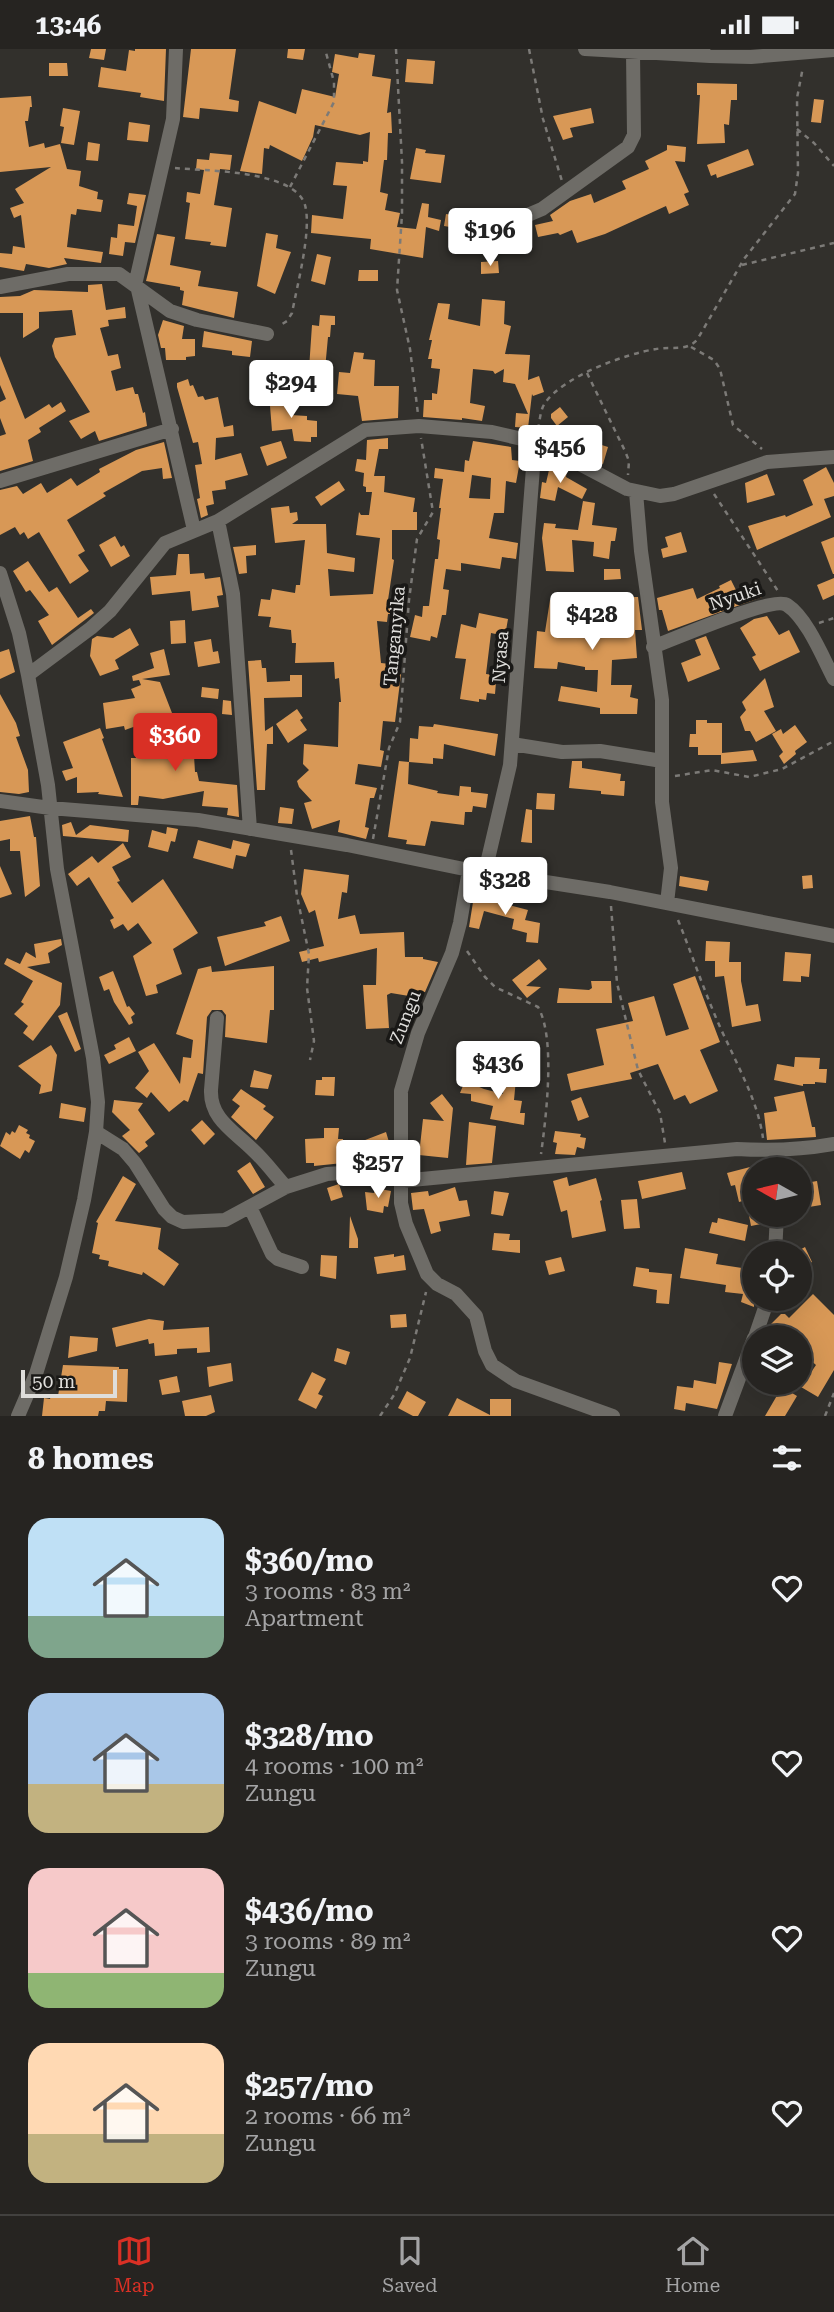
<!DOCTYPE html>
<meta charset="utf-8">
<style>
body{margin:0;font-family:"Roboto Serif",serif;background:#32302e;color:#f1f3f6;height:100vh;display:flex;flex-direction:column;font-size:26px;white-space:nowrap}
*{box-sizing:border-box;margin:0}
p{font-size:23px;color:#a4a4a5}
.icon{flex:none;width:38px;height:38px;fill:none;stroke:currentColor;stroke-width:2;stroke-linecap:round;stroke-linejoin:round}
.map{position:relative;height:1367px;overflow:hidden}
.panel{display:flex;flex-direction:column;background:#262421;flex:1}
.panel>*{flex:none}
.needle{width:46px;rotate:278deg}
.buttons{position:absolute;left:742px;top:1108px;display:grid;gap:14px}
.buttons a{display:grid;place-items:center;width:70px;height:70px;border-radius:50%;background:#262421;box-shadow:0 7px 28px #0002,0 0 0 2px #42413f;font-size:35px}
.scale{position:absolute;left:21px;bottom:18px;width:96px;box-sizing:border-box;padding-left:7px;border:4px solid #dfdedb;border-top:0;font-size:19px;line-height:24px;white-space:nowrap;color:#dfdedb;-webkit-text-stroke:5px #191816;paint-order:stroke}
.price{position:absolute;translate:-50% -60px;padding:0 16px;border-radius:7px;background:#fff;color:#222;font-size:23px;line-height:46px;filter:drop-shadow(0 2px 4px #0008)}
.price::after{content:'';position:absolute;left:50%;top:42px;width:21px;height:16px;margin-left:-10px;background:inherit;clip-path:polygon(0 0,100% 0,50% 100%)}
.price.current{background:#d93025;color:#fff}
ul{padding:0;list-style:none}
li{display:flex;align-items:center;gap:21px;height:175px;padding:0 28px}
li span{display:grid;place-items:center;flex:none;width:196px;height:140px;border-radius:21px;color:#555}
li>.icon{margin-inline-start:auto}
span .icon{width:84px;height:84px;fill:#fffc;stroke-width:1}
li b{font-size:30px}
h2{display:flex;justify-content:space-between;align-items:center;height:84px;padding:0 28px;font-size:30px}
.status{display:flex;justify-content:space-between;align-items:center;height:49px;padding:0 35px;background:#262421;direction:ltr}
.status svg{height:19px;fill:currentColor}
.menu{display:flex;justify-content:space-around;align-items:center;height:98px;border-top:2px solid #42413f;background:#262421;font-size:19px;color:#a4a4a5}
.menu a{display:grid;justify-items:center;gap:4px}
.menu .current{color:#d93025}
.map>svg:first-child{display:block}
.building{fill:#d89856;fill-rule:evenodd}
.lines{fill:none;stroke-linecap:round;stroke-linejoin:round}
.path{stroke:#7c7a77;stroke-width:2.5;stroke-dasharray:5 5;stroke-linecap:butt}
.minor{stroke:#6e6c67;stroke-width:14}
.labels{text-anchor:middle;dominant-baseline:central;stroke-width:7;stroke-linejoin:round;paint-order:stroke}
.street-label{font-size:18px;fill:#dfdedb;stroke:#191816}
</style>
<div class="status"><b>13:46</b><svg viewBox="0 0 49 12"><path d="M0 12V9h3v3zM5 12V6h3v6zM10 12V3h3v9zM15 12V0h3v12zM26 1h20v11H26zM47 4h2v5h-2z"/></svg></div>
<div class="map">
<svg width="834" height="1367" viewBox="0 0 834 1367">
<rect width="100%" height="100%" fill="#32302c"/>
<path class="building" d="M91,0H106L104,11L89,9Z
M135,0H166L164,52L140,48L141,44L98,38L101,18L126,22L129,1L135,2Z
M191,0H236L229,50L239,52L238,63L200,59L199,70L183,68Z
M288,0H305L303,11L287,9Z
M359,4L375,6L372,27L391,30L387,64L391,63L392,84H388L387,111H384L380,143L388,145L385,161L400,164L397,178L416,180L422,154L429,155L428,168L441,171L439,182L426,178L423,209L370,200L371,190L311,184L312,166L343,170L347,137L333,136L336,113L363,115V112L368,113L370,83L360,86L315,76L313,88L302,112L270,96L269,100L264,99L262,125L240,122L259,52L296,65L302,40L335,48L339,25L332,23L335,5L358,9Z
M407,10L435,12L433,35L405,33Z
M49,14H67L68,27H49Z
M697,34L737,35V51H731L729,76L724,75L725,94L697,95L700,46H697Z
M31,47L32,58H30L28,72H25L29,98L44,94L45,99L60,95L67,120L81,122L79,137L98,143L97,150L103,151L101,163L77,160L76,166L71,165L67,198L103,203L101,214L64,209L67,215L49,219L26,215L24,222L0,218V204L12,205L13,197L25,199L21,166L14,169L10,159L24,154L15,140L51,118L0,123V49Z
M814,50L824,51L821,74L811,73Z
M63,59L80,62L74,96L61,94L64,78L60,77Z
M591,59L594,74L570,79L573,88L563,91L553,67Z
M129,73L150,76L148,93L127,91Z
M88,93L100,95L98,112L86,111Z
M667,96L686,98L685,113L675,112L689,143L684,145L689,156L669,165L666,157L605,185L577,194L572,181L560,186L558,184L538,188L535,176L553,172L550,166L570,152L591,145L594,154L626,140L622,132L649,120L645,112L667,101Z
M416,99L426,101L425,104L445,106L441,134L410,130Z
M748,100L754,116L717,129L716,125L711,127L707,116Z
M210,104L232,106L230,121L220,120L214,156L232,159L226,198L210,196L211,193L185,190L190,154L186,153L187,143L200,145L204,121L196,120L197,110L209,111Z
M129,144L146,146L135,194L125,193L123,207L109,205L111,188L117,189L118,175L134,177L137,157L127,155Z
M446,165L470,169L468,181L444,177Z
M266,184L278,186L276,199L291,203L275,245L257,237Z
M157,185L175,188L170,216L201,222L198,237L238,243L234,269L182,256L184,242L180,241V238L146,232L148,224H150H148Z
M317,205L331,208L325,236L311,232Z
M498,212L499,224L481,225V213Z
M359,221H378V232H358Z
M102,235L106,261L125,258L126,269L108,271L109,277L100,279L108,307L118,305L121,319L111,322L116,342L133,338L135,345H138L143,364L145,363L147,377L99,392L95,382L81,390L69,372L90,363L55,308L52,297L55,289L76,286L72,261L39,263V279L23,289V264H0V248L20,247L34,241L88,243V236Z
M482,250L505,252L504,275L511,277L505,305L530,306L528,331L539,327L544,343L533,347L532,345L528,379L515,378L516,364L528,365L515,335L503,333L504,320L495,325L493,322L473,320L470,354L485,357L482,372L462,369V371L423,368L424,351H432V344L437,345L440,320L431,319L432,310H428L432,291H429L438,254L450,255L448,270L480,277Z
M320,266L335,267V276H331L330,288H328L324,331L316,330V333L305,332L306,320H309L312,276L319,277Z
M163,271L184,277L182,290H195V307L186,308V311H166L165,299H161L158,286Z
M204,282L252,292L250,308L232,306V302L202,298Z
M354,303L364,304L363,310L375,311L374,337H399L398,369L362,372L358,347L337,345L339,323L350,324Z
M0,307L25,370L49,355L52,359L61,353L66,362L39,379L41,383L28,391L33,412L0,422V387L6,385L0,369V353L6,350L0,336Z
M188,330L190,337L193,336L198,348L203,347L205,351L218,348L224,378L233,376L234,387L216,389L215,411L241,404L248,426L225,432L226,440L212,442L214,455L206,457L208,466L201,469L197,450L200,449L195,416L202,415L198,393L193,394L177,338V334Z
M269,344H280L281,350L290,349L291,366L307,367V371L317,372V388H311V393L294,392L292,380L272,382Z
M560,358L568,368L557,377L551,369V365Z
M388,389V400H379L374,427H385L384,443L415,449L413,463H417V481H392V510L394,511L388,551H396L394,565H388L387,573L377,572L381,614L390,615L389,625H401L395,673L383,672L380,701L384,702L381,718L358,715L355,735L377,739L374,749H370L365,778L369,779L366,790L338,783L340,771L312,780L304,754L312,752L299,738L297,732L309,721L303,715L304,695L338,698L339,653H341L339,629L335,630L334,613L295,614L296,594H292L291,581L269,578L271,568L258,567L261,550L270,551L272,540L295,544L296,536H300L305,491L275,494L271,459L289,457L290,464L297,463L298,471L292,475H326L327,504L355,509L354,523L328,520L330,547L373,545L380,489L356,486L359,463L361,466H369L372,443H366V438L363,437L364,424L355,422L357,410L366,411L367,391Z
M583,390L608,398L603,415L580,404Z
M281,392L287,409L267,417L260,398Z
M473,392L511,398L512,411L520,412L516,434L506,432L504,464H494L489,489L518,494L516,510L502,508L500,520L461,514V522L446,520L443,540L449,541L446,566H442L437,589L431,587L430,592L410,588L415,566L422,568L423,557H429L435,510H438L440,491L437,490L441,459H439L443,430L434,429L435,419L464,423L465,411L469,412ZM472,426L491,429L490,450L469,449Z
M164,393L172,429L163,430L162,419L142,422L103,444L106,447L67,471L85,502L78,506L89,522L70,535L39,483L28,490L24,483L20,486L15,478L0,486V441L17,437L23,445L41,434L47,444L71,429L77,437L100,423L99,420L136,401Z
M553,418L567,421L566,428L587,440L582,450L558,438L555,452L540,449L542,433L546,434L549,421H552Z
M826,418L834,434V447L824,450L831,468L757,501L748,477L785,466L786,468L813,456L803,431Z
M767,425L775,446L747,454L745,434Z
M339,432L345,441L321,457L315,448Z
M583,452L595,454L592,476L617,479L615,492H611L609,510L593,507L594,493L572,491L574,523L546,522L542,489L544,474L556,475L555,479L578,481Z
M681,483L687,503L663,509L661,500L668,498L665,488Z
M115,487L121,498L124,496L130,507L111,518L99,496Z
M834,488V525H833L821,493Z
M256,496V506L246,507L247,524L239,525L233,498Z
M178,505H189L190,525L204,524L205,530L220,528L223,546L217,547L219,558L192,562L190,542L152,546L150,528L176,526Z
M28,512L49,543L57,538L78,569L91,560L94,564L52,596L38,572L49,566L30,541L26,543L13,522Z
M604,520H620L621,530L604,531Z
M834,529V546L823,551L817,536Z
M731,531L737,543L755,534L762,548L668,582L662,561H659L657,549L693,539L697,550L720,539L719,537Z
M633,548H638L642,581H635L637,609L612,611L611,636H632L630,648L638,650L637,665H600V659L558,652L561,637L597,643L598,621H585V618L558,613L557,620L534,619L537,582L545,583L550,551L560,553L559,557L576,559L578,574V572H583L584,568L608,570L611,551L633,553Z
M479,564L508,570L505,587L491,584L486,625L493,626L492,633H496L495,645L487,644L486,651L479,650V653L460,650L466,610L455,609L461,575L476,579Z
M767,567L779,586L789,581L800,603L760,622L752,608L756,606L740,579L754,570Z
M185,571L186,594L171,595L170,572Z
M130,579L139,596L115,611L119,620L100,627L90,607L92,590L97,587L113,589Z
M706,587L720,620L688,633L681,614L701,606L695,591Z
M211,590L213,603L218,602L220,614L198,618L194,593Z
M9,600L15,623L0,630V603Z
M164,600L170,626L142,630L160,633L172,664L125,681L124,677L106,680L103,654L135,649L131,640L141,636L139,631L133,632L132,627L154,619L150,604Z
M261,611L262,619H266L267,633L290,632V626H302V648L264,649L265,682L273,677V695H267L265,741H257L248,612Z
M765,629L774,658L764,662L776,682L756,693L750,682H745L740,668L746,661L742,653Z
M202,638L219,640L218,650L201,648Z
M0,645L16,674L20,687L16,688L28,721L29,743L19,745L0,743Z
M223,651L231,652L232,666L222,665Z
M297,660L303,669L300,671L307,681L288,694L276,675Z
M696,671H707V674H722V704L753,701L757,712L721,715V706H698V698H689L690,685H696Z
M434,675L498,685L495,707L444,695L443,710L433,709V715L409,713L408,735L438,742L437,744L459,747L460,737L471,738V743L488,745L486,759L473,757L472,763H465L464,776L431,772L425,797L406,795L407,791L388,788L399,712L409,713L410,689L418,690L419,677L433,678Z
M795,676L807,693L795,702L796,705L784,715L779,707L783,703L772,685L781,680L783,685Z
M100,679L104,689L102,690L123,748L98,745L99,743L77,744V728L66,732L62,722L73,719L63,693Z
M187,681L189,691L193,690L195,723H197L199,732L237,736L239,768L227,766L228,759L202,757L204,742L163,750L139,747L138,756H131V709H136L134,689Z
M572,712H582V719L621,725L620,732H625L624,747L601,745V742L569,739Z
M537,744L555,745L554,761L536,760Z
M280,758L294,760L292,775L278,774Z
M526,760L532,761V794L521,793Z
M30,767L34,788H36L40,837L25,848L20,802H10V790L0,792V772Z
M71,773L76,786L90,776L129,781L128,793L63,787L62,776Z
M167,778L178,780L175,793L171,792L168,803L148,798L152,781L166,785Z
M198,791L231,800L233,791L250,795L246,808L236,806L233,820L193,809Z
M123,794L131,808L112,818L120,832L117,833L132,854L163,830L198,884L173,900L182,925L156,936L158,944L146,947L133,907L152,894L138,874L128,882L123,875L114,880L110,871L114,869L89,828L77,837L68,825L92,807L98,814Z
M0,817L12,845L0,849Z
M304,820L349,826L347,844L342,843L338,870L355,866L360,885L404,883L405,908H423V910L438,913L425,943L410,942L409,947L391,944L387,946L389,979L366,980L363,936H376L377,899L319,913L318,909L302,913L299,903L324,897L315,861L309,864L301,845Z
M812,826L813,839L803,840L802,827Z
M680,827L709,832L707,842L679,837Z
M474,847L528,861L525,871L540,874L538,894L526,893L527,884L512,880L514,870L484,862L479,880L469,878Z
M281,867L290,892L225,917L217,888L266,877L264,873Z
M61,890L62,896L48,904L50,914L27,918L62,934L60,956L33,992L23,984L28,977L14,965L24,955L21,953L33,932L4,915L7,909L20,915L26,903L36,909L34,895Z
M706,892L730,893L729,913H741V932L746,957L758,955L761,972L732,978L724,927L715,928V912H705Z
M785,903L811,905L809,928L801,927V933L783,932Z
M539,910L547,920L526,937L541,938L527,949L512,931Z
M211,917L212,923L274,917V961H270L267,994L225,988L226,966L222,961H212L207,968L203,1025L198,1024L188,1053L184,1051L169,1063L151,1043L147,1049L135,1039L149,1022L138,1003L154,994L180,1035L183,1008L191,1009L193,991L176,985L198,920Z
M113,922L127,958L129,957L135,965L131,968L133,974L129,976L114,953L109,940L104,942L99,928Z
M695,927L720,993L700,1001L718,1042L690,1055L685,1046L674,1051L658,1015L630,1024L632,1030L571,1042L567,1025L604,1016L596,980L633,972L628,954L654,947L666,987L689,980L673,935Z
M591,932H611L612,954H557L559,939L589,941L592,939Z
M67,963L81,1000L75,1003L58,967Z
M129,988L136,1002L109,1015L104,1006L116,1000L114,996Z
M51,996L57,1006L52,1042L39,1045L41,1036L18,1017Z
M795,1008L820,1009L819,1020H827L826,1034L815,1033V1035H803V1037L774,1031L777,1015L794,1018Z
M254,1021L272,1026L268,1040L250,1038Z
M322,1028H335L334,1047L315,1046L316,1031H322Z
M504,1029L516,1030L514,1051L522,1052L520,1064H525L524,1076L490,1070L493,1057L471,1052V1045L460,1044L465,1032L484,1040L503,1045Z
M241,1040L266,1057L263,1060L274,1068L256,1091L231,1068L240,1057L232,1051Z
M804,1042L812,1078H815L816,1088L767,1091L764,1064L777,1062L774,1048Z
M442,1045L453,1059L448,1109L419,1106L423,1070L444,1072L430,1054Z
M581,1048L589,1068L578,1072L571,1052Z
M114,1051L143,1054L138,1061L155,1085L145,1093L148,1097L139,1104L122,1087L130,1081L112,1063Z
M61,1054L86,1059L84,1073L59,1069Z
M202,1071L215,1085L204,1096L191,1081Z
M469,1073L496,1077L492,1114L466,1116Z
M19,1076L28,1081L26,1084L30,1086L29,1089L35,1092L29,1104L25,1101L20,1110L0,1097L6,1083L10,1086L12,1082L15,1084Z
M324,1079H339L338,1090H343V1114L314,1117V1114H306L305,1090L324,1089Z
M555,1082L581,1085L580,1088L586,1089L584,1100L577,1098L575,1106L555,1105L557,1094L553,1093Z
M386,1083L389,1093L363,1103L360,1093Z
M250,1113L265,1138L253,1145L237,1122Z
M754,1117V1166H759L761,1175L751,1177L746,1151L739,1153L735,1136L731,1137L727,1124Z
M682,1123L686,1140L642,1150L638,1132Z
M123,1127L136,1135L115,1172L161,1179L158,1200L179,1215L164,1237L143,1223L142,1226L108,1217L109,1212L99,1210L100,1206L92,1204L98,1174L96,1173Z
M567,1128L569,1137L596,1129L602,1151L600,1152L606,1182L572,1189L567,1161L561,1163L553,1132Z
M817,1132L821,1156L803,1159L800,1135Z
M339,1135L343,1148L331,1152L327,1139Z
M455,1138L459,1152L467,1151L470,1167L439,1173L441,1182L431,1185L424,1160L413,1161L411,1144L428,1142L429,1147Z
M375,1139L391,1142L388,1158L384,1157L383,1164L367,1161L365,1143L374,1144Z
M494,1142L509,1144L503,1167L491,1165Z
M637,1150L640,1179L624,1180L621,1151Z
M350,1167L358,1190V1199H349Z
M718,1169L748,1176L745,1192L709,1184L712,1173L717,1174Z
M494,1184L510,1185L509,1191H520V1204L492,1201Z
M805,1198L812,1213L803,1217L800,1204L796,1203Z
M685,1199L718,1205L716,1215L742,1219L741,1229L749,1232L754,1220V1258L741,1253L743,1245L725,1243L726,1236L680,1229Z
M394,1205V1208L404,1206L406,1221L377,1225L374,1208Z
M321,1206L337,1207L336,1230L320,1227Z
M561,1208L565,1222L549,1226L545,1212Z
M636,1218L649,1220V1223L672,1225L669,1255L656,1254L657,1241L633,1237Z
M813,1245L834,1266V1321L818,1348L801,1338L816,1316L800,1302V1288H781L770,1276L781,1265H785L789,1269Z
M406,1265L407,1278L391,1279L390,1266Z
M149,1270L164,1272L163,1281L209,1278L210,1303L197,1304V1299L177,1300V1305L155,1307L154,1294L149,1295L148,1290L116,1298L112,1279Z
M70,1287L98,1289L97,1302L68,1309Z
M337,1299L350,1303L346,1316L334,1312Z
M719,1313L732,1315L717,1360L686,1354L685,1362L674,1360L677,1337L693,1339L694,1331L716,1335Z
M231,1314L233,1332L209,1338L207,1318Z
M63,1316L119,1318V1320H128L127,1353L106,1352L105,1362H99L98,1367H42L44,1349L50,1350L51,1346L58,1347Z
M312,1323L326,1330L318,1345L323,1347L316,1360L298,1351Z
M177,1327L180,1343L162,1346L159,1331Z
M782,1338L797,1347L785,1367H765Z
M407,1342L426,1353L418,1367H413L398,1359Z
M211,1346L215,1363L206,1367H185L182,1352Z
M457,1349L490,1366V1350H511V1367H448Z"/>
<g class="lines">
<path class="path" d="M396,0L402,113V165L397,241L410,300L418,365
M529,0L543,70L562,132
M797,80L814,94L834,117
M175,119C205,122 295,121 305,156C312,181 297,237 292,264L287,272L279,277
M290,138L334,53V33L325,0
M742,216L834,194
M691,298L714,311L720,320L733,376L762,400
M587,324L625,402L629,412L628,426
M538,380C540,372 540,361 545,354C564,327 625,305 656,300C672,297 685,303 697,291L744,210L795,145L798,124L797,49L803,18
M714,445L778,542
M819,574L834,569
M675,727L712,721L749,728L782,720L834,692
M373,790L389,699L400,673L409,551L417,490L433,463L421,389
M291,801L297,847L309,905L307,939L314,992L310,1011
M611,857L617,934L638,1021L660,1064L665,1094
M678,871C695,913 709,957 729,997C743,1028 758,1055 763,1089
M467,902L485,928L495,938L538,958C556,989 546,1069 541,1105
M380,1367L394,1346L410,1309L426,1243
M825,1367L834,1344"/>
<path class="minor" d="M585,0L710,7L751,8L834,1
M516,171L542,160L628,98L634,86L633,4
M135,236L173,70L176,0
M0,238L68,225H119L170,262L197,271L267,285
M138,241L194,481
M0,432L172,380
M636,443L641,502L662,651V753L671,819L667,854
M218,472L233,545L250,780
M0,524L19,584L28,626L48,736L57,820L93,1009L98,1053L96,1083L84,1151L66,1228L36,1325L18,1367
M653,598C674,590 773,547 787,556C807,569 823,609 834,630
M28,626L91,579L110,562L165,494L218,472L365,381L419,377L492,383L535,393L557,403L627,440L660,447L674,445L767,413L834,408
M512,695L562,703L600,702L662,712
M0,752L50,759L198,771L347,796L469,821L610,843L834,887
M469,821L460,874L452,904L418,984L401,1042V1154L406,1175L427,1225L437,1235L456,1245L476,1267L485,1302L492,1316L516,1332L613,1367
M485,823L510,716L535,393
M217,969L211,1041C210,1070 234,1082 253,1101C265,1112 275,1126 286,1138
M96,1083L123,1100L135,1114L164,1160L172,1168L183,1173L225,1171L286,1138L327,1125L401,1120
M773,1102L775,1120
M401,1132L737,1100C771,1102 801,1101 834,1095
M250,1158L272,1205L278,1210L302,1218
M775,1204L777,1166
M755,1288L768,1250
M725,1367L754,1289"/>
</g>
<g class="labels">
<g class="street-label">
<text transform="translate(735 547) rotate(-19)">Nyuki</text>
<text transform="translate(394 587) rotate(-85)">Tanganyika</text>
<text transform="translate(500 608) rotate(-86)">Nyasa</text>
<text transform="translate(405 968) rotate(-69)">Zungu</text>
</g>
</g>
</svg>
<div class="buttons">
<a><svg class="needle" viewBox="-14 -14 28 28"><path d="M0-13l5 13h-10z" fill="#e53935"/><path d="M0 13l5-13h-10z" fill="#a4a4a5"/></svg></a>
<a><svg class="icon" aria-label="locate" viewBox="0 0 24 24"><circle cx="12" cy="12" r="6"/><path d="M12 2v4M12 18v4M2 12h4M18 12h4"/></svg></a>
<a><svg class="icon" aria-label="layers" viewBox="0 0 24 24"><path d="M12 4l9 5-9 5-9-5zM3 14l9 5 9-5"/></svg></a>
</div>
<div class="scale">50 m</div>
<b class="price" style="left:490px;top:219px">$196</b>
<b class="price" style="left:291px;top:371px">$294</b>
<b class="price" style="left:560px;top:436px">$456</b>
<b class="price" style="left:592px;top:603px">$428</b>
<b class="price current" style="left:175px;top:724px">$360</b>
<b class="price" style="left:505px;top:868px">$328</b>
<b class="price" style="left:498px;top:1052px">$436</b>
<b class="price" style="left:378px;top:1151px">$257</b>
</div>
<section class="panel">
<h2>8 homes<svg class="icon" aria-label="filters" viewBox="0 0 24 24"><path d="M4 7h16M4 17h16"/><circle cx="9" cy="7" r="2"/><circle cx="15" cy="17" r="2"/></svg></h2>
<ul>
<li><span style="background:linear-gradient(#bfe0f5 70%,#7fa58c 0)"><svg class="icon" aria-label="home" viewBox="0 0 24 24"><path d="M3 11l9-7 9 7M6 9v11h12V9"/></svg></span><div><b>$360/mo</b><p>3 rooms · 83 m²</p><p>Apartment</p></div><svg class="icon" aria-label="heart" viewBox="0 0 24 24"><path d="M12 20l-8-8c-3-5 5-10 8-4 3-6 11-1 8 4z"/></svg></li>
<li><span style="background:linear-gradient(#a9c7e8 65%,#c2b280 0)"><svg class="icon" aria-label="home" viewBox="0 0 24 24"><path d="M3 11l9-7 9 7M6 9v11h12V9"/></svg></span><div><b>$328/mo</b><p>4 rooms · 100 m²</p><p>Zungu</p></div><svg class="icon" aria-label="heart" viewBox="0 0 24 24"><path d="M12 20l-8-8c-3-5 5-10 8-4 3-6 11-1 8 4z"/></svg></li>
<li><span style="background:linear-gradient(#f6c9c9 75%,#8fb573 0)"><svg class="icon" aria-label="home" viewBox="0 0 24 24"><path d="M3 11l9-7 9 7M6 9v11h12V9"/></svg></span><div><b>$436/mo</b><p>3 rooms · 89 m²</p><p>Zungu</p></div><svg class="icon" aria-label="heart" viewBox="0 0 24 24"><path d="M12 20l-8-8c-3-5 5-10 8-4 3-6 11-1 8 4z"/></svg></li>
<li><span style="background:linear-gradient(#ffd9b3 65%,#c2b280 0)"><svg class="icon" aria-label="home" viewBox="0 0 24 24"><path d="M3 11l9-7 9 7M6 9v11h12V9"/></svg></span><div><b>$257/mo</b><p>2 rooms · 66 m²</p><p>Zungu</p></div><svg class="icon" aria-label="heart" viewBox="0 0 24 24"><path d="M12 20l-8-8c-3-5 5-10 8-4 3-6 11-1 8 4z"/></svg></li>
</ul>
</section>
<nav class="menu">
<a class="current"><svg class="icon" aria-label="map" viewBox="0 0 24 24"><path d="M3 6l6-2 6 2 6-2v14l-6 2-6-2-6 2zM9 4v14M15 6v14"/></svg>Map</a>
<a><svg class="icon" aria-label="saved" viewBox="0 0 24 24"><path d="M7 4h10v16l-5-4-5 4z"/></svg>Saved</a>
<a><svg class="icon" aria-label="home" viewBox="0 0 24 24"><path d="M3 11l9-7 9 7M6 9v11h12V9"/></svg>Home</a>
</nav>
